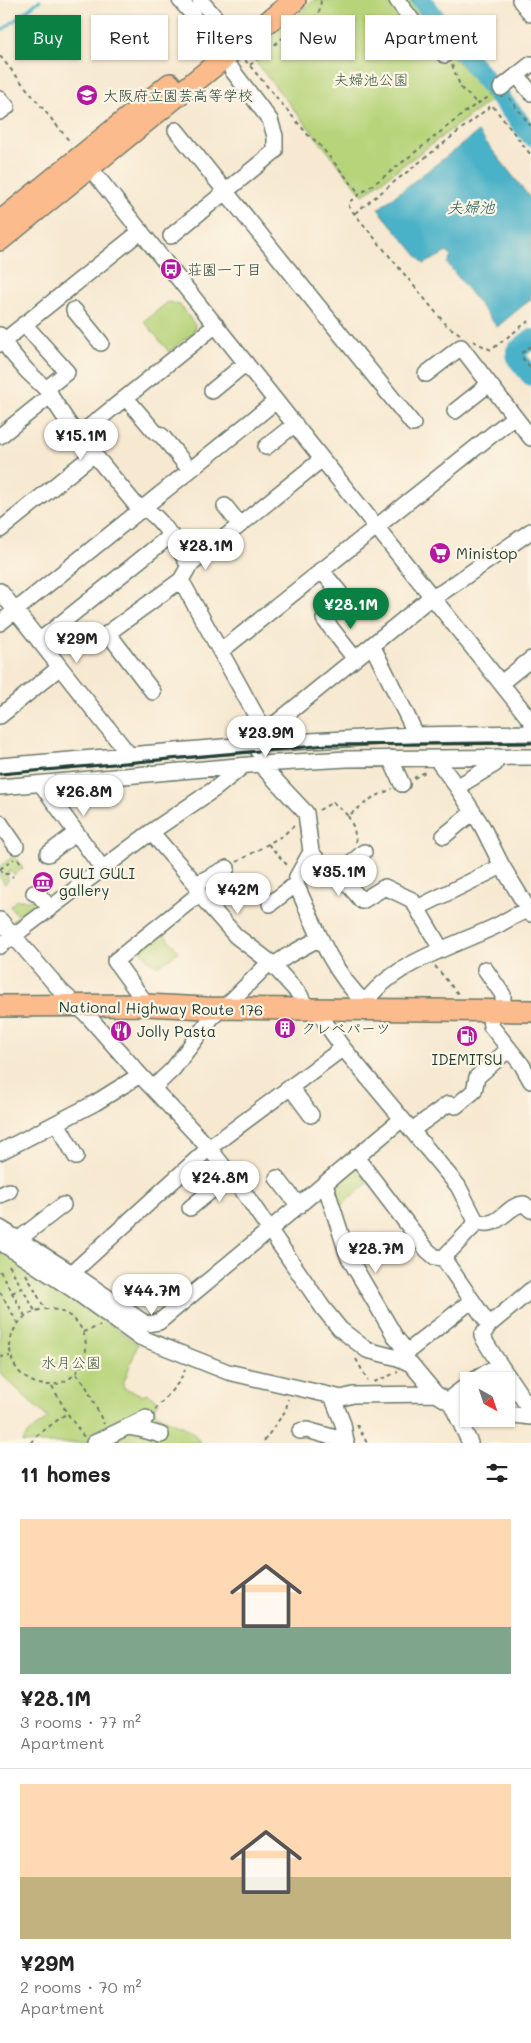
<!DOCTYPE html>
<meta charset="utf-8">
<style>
body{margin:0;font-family:Mali,"Klee One",sans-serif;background:#f2f2f2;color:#222;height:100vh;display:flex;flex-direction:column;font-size:19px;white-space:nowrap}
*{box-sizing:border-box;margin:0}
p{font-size:16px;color:#767676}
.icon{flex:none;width:28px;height:28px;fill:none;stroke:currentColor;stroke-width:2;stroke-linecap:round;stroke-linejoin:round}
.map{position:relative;height:1443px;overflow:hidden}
.panel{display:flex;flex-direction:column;background:#fff;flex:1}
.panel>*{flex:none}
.guide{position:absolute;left:15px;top:15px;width:501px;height:45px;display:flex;gap:10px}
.needle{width:32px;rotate:140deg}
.buttons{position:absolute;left:460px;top:1372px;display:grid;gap:10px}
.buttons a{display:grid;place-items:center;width:55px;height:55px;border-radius:0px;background:#fff;box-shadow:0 1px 4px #0004;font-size:25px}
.price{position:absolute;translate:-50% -42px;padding:0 11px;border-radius:18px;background:#fff;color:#222;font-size:16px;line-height:32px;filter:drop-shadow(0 1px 2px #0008)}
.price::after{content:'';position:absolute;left:50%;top:30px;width:15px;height:11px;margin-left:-8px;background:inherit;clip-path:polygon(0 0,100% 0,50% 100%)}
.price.current{background:#0b8043;color:#fff}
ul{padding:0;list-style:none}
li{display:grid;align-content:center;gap:10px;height:265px;padding:0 20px}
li+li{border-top:1px solid #e0e0e0}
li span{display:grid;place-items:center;height:155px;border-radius:0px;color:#555}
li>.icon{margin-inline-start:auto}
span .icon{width:90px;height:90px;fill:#fffc;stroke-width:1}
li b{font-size:21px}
h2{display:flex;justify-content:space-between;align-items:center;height:60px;padding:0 20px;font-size:21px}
.tag{padding:0 18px;border-radius:0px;background:#fff;box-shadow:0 1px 4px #0004;font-size:18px;line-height:45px}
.tag.current{background:#0b8043;color:#fff}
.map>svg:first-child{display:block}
.green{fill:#b7d47a;stroke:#6b8857}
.water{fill:#49b1c8;stroke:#34777e}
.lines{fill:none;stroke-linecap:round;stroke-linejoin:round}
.stream{stroke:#49b1c8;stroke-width:3}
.river{stroke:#49b1c8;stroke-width:20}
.minor-tunnel{stroke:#ccc7b2;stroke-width:15;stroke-dasharray:15 8;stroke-linecap:butt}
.minor-casing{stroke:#6b796b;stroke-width:18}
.highway-casing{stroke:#6b796b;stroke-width:24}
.path{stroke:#6b796b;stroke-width:2;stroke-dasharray:4 4;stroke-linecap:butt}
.minor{stroke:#fff;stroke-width:15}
.highway{stroke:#fbbb8c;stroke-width:21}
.rail{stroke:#1f3d34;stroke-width:3}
.labels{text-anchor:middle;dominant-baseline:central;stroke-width:4.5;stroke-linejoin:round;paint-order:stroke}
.park-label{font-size:15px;fill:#3d5b42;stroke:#fcf5e5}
.poi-label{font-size:15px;fill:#1f3d34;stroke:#fcf5e5;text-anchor:start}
.street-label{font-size:15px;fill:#1f3d34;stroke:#fcf5e5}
.water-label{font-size:16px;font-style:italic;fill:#2c6060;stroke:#fcf5e5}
</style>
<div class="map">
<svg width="531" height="1443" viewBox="0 0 531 1443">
<rect width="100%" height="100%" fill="#fcf5e5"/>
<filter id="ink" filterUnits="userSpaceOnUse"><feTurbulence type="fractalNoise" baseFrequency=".02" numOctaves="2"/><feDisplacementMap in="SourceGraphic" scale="10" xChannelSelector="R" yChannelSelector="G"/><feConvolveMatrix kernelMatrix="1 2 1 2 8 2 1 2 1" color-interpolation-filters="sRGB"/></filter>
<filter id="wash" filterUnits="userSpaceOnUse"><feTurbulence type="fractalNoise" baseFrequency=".0096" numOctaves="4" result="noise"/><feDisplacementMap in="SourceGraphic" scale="20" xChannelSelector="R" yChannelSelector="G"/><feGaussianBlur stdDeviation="1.12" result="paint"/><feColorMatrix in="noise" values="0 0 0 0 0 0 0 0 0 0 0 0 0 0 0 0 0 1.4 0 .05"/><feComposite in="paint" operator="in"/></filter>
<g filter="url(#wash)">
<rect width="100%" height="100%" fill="#f7e9d1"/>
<path class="green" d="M314,0H410L443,40L441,43L491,100L363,195L249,54Z
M168,302L180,305L195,325L194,332L169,352L144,321Z
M14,856L23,868L14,875L11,871L7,873L8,881L5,884L0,878V866Z
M16,900H37L42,904L16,925H12L10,923L18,916L10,906Z
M160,929L179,952L157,966L152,961L150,962L138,947Z
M353,1166L369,1182L338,1208L331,1184Z
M0,1248L138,1344L123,1384L124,1388L142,1395L147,1393L159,1402L153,1409C166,1424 183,1423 193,1433C196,1436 198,1440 201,1443H22L28,1433L48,1418L0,1373Z"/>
<path class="water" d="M478,132L531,199V299L497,327L447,263L451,257L447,252L424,264L378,209Z"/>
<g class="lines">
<path class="stream" d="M0,32L40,0"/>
<path class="river" d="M421,0L531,136
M531,339L516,351L517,359L531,376"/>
</g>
</g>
<g filter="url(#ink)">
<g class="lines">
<path class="minor-tunnel" d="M220,23L230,62"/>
<g class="minor-casing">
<path id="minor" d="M180,0L193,15
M200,0L220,23
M397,0L426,39L445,55
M520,0L531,14
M517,75L531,93
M501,88L531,64
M0,99L7,107L0,112
M176,130L413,424
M83,159L531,721
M171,236L275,151V136L270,120L232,70
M74,310L101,343
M24,324L67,372L46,389
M0,335L10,351L27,371L46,389L69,424L135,504C161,513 176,544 189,566
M0,344L141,231
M426,374L461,347L531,438
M212,391L246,363
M126,398L155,432L162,436L190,470
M455,411L489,384
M79,435L216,325
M0,436L51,395
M266,447L295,424
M225,506L240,525
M0,530L94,454
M321,570L340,593
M181,580L265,732
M0,591L130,756
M324,619L355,659
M0,623L276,401
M39,641L171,535
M372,645L412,726L413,735
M221,651L514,417
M501,683L531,659
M153,692L108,633L181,580L189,566L322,459
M0,716L60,667
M258,751L259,739L265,732L425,602L444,591L531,531
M390,758L402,784
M439,758L440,764L457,787L482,826L502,866L531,914
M260,764L306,813L311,852L297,877L296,884C315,926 331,971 365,1003L366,1010
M0,766L258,744L413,735L531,733
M41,784L102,868
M0,787L260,764L347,759L531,757
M457,787L495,764L497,757
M0,823L16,846
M151,832L196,884L199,894L236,936L270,962L300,995L303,1002L323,1017L326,1024L343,1048L458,1186L476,1221C500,1231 505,1205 524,1204L531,1210
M444,836L473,812
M311,852L324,868L339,874L364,852
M48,854L76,833
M339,874L362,901L385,887L412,900L417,908
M196,884L227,868
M34,893L38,894L50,908
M270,904L296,884
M0,920L61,991L88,1016L140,1075L209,1148L243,1191L323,1308L340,1329L367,1350L398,1358L411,1364L436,1394L451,1403L470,1443
M0,946L151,832L216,788L243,766
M441,949L417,908L502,866
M274,965L287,956L320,938
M485,969L503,995V1012
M365,1003C390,964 457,945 496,926C508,920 518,912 531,910
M145,1005L142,998L115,961L199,894
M489,1012L491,1026L522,1065L531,1081
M153,1088L173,1069L212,1017L231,1001L270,962
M291,1088L311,1115
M57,1123L76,1157
M412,1130L448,1104L456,1106L474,1091L477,1077L509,1049
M0,1152L95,1103L140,1075
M356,1157L427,1250L435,1257L443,1258L472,1228L476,1221
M277,1178L299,1206
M325,1184L348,1256L396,1338L407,1352L406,1361
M0,1195L9,1191
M190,1208L230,1175
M0,1228L72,1273L146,1324L159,1322L402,1119
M19,1239L63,1205
M0,1242L72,1289L137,1336L228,1372L342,1398L353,1395L436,1394
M443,1258L489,1325L482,1336C497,1363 516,1386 531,1412
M72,1273L209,1148L343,1048
M489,1325L531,1290
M407,1352L471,1301
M473,1381L499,1365
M332,1396L343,1424L346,1443
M451,1403L454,1395L469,1384
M451,1403L458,1402L469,1404
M506,1414L531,1417
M128,1427L140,1429L161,1435
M300,1431L307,1430L346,1441
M94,1443L146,1418"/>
</g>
<g class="highway-casing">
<path id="highway" d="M0,222L170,84
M0,240L295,0
M0,1006L145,1005L206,1008L531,1011"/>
</g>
<path class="path" d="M0,56L71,143
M245,60L308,135L318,143L360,194
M250,65L296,27L306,25L319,13L321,1L324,0
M452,65L461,88L478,104
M509,98L531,126
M355,213L492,105L531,155
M460,334L447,326L349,207V202L389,173L469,109L492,95
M473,341L491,350L531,319
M531,346L522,353L523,359L531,368
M414,778L427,771
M319,810L333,802L348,816L372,798L392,789
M348,816L354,828L356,842
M268,844L288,866
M18,859L23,866
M237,862L282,836L294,826
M0,869L14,859
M0,869L2,874H10L13,877
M435,966L459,995
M9,1265L35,1311
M0,1271L25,1316
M26,1274L45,1309
M0,1292L18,1324
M12,1293L21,1288
M10 1347a38 38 0 1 1 76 0a38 38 0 1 1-76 0Z
M83,1332L100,1326
M0,1357L10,1356
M356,1359L368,1381
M76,1374L85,1384L104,1424
M374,1382L398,1372
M52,1386L67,1413L84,1437
M155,1410L179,1382L185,1370
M357,1425L367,1443
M264,1441L286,1410L288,1399
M32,1443L35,1437L67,1413"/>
<use href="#minor" class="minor"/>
<use href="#highway" class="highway"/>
<path class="rail" d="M0,774L327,745L531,743"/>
</g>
</g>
<defs>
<g id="school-disc" transform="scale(1.125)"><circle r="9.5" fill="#b5179e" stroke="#fcf5e5"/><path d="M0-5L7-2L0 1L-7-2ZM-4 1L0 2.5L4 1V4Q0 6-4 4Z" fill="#fff"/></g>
<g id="bus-disc" transform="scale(1.125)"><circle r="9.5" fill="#b5179e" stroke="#fcf5e5"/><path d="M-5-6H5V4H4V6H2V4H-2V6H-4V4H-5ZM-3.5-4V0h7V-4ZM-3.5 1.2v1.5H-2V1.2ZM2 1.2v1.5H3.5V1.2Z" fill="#fff"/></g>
<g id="supermarket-disc" transform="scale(1.125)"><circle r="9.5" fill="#b5179e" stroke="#fcf5e5"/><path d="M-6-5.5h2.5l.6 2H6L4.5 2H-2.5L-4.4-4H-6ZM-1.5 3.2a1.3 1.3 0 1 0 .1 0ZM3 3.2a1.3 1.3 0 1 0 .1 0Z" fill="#fff"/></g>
<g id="museum-disc" transform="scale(1.125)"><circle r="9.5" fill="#b5179e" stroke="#fcf5e5"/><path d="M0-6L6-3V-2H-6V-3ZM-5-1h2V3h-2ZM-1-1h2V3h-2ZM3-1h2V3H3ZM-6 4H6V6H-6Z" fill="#fff"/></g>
<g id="building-disc" transform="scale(1.125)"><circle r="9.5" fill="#b5179e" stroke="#fcf5e5"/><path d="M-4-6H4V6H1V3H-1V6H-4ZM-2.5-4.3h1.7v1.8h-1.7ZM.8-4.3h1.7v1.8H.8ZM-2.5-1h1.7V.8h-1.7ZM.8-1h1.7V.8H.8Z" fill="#fff"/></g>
<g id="restaurant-disc" transform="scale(1.125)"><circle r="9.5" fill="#b5179e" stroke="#fcf5e5"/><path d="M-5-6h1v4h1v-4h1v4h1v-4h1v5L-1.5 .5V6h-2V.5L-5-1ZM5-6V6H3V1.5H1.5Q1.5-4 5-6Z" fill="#fff"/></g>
<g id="fuel-disc" transform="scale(1.125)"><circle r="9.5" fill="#b5179e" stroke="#fcf5e5"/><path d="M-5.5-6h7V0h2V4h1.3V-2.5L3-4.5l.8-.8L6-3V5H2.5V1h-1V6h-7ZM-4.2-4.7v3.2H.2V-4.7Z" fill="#fff"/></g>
</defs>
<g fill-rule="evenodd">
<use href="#school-disc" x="87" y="95"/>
<use href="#bus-disc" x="171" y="269"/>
<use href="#supermarket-disc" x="440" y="553"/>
<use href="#museum-disc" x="43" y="882"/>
<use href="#building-disc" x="285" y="1028"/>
<use href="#restaurant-disc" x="121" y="1031"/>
<use href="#fuel-disc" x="467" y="1036"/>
</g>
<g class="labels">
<g class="park-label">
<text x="371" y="79">夫婦池公園</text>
<text x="71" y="1362">水月公園</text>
</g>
<g class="poi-label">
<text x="103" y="95">大阪府立園芸高等学校</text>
<text x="187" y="269">荘園一丁目</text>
<text x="456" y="553">Ministop</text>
<text x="59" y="873">GULI GULI<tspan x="59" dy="17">gallery</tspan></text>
<text x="301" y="1028">クレベパーツ</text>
<text x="137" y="1031">Jolly Pasta</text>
<text x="467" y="1059" text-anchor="middle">IDEMITSU</text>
</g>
<g class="street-label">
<text transform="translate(161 1008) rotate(1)">National Highway Route 176</text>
</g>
<g class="water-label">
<text x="471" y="206">夫婦池</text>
</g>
</g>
</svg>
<div class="buttons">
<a><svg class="needle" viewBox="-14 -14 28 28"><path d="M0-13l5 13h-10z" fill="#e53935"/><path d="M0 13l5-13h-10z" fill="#767676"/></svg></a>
</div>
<b class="price" style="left:81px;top:461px">¥15.1M</b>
<b class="price" style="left:206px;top:571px">¥28.1M</b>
<b class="price current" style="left:351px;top:630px">¥28.1M</b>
<b class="price" style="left:77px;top:664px">¥29M</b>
<b class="price" style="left:266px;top:758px">¥23.9M</b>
<b class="price" style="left:84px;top:817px">¥26.8M</b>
<b class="price" style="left:339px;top:897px">¥35.1M</b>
<b class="price" style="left:238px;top:915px">¥42M</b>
<b class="price" style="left:220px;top:1203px">¥24.8M</b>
<b class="price" style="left:376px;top:1274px">¥28.7M</b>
<b class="price" style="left:152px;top:1316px">¥44.7M</b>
<div class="guide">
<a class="tag current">Buy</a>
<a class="tag">Rent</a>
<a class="tag">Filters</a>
<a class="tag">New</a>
<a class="tag">Apartment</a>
</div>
</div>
<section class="panel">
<h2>11 homes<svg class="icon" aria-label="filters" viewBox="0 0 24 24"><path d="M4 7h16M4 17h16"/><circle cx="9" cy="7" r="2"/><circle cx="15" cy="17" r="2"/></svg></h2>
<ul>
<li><span style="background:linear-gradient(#ffd9b3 70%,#7fa58c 0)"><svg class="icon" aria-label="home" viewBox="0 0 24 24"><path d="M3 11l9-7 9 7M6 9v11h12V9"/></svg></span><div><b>¥28.1M</b><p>3 rooms · 77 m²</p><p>Apartment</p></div></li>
<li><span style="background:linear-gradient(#ffd9b3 60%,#c2b280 0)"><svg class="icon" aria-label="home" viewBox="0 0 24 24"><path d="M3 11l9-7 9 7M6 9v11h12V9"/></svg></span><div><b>¥29M</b><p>2 rooms · 70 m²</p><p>Apartment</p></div></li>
</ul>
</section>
